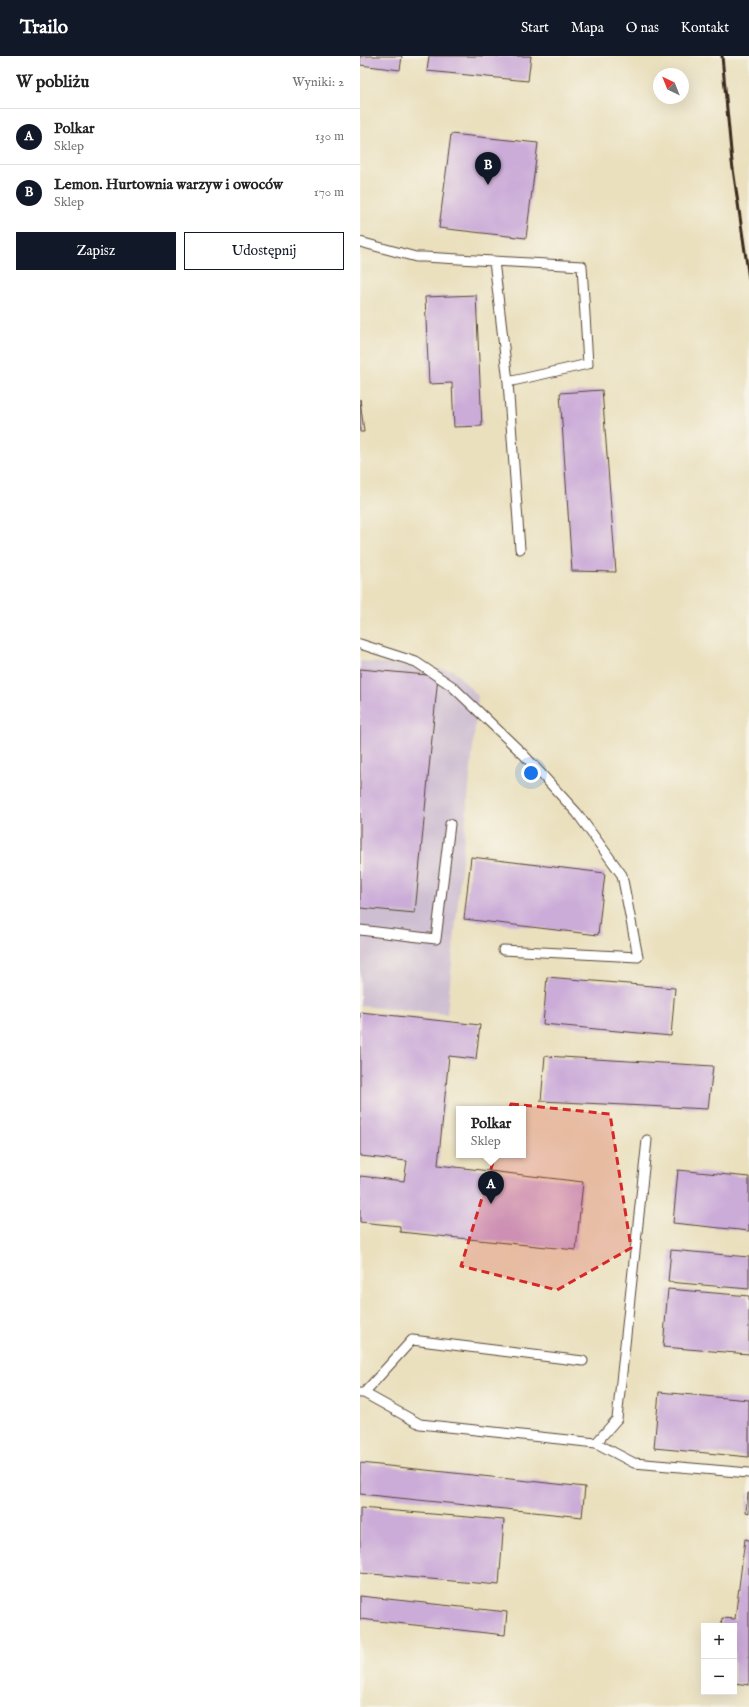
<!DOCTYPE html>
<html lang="pl">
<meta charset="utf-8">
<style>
:root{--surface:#fff;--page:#f6f6f6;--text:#222;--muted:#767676;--line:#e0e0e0;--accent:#111827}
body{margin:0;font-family:"IM FELL English",serif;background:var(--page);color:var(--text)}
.controls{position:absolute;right:12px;bottom:12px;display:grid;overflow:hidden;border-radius:0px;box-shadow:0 4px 16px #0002}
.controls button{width:36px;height:36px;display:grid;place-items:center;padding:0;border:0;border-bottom:1px solid var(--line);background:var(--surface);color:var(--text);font:20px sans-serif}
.compass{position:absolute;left:293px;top:12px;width:36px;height:36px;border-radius:50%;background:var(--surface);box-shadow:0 4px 16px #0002;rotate:317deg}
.you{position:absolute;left:171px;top:717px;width:14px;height:14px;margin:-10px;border:3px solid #fff;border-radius:50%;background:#1a73e8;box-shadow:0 0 0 6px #1a73e833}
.badge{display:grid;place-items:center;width:26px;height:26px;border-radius:50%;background:var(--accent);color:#fff;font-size:13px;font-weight:700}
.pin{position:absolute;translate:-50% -33px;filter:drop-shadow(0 1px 2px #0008)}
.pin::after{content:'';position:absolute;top:21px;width:14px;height:12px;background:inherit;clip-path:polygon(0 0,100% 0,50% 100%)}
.popup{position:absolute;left:96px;top:1050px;width:70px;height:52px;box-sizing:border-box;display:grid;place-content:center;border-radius:0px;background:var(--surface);filter:drop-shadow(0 1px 3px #0005);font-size:13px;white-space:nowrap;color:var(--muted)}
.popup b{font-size:15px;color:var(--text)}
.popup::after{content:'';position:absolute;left:50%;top:100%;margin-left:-8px;border:8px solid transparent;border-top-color:var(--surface)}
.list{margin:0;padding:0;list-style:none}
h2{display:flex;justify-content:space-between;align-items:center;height:52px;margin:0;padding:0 16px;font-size:17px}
h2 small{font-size:13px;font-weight:400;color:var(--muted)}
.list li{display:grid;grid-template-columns:26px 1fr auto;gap:12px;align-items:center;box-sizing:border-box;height:56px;padding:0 16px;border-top:1px solid var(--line)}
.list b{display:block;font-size:15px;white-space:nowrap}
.list p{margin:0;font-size:13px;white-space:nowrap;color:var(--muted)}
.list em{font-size:13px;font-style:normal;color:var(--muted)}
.actions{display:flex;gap:8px;padding:12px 16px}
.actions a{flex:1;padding:9px 0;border:1px solid var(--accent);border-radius:0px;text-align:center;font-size:14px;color:var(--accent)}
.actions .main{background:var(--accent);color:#fff}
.map{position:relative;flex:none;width:389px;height:1651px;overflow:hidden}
header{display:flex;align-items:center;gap:24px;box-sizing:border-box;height:56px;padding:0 20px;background:var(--accent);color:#fff}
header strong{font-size:19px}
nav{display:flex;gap:22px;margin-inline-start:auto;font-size:14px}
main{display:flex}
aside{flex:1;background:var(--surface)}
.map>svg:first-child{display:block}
.industrial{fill:#cebed1}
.building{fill:#cbabd8}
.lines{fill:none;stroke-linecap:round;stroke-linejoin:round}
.lane-casing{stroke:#554536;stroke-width:11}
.lane{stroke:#fff;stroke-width:9}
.rail{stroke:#3b2a1e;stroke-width:3}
.marked{fill:#d62828;fill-opacity:0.2;stroke:#d62828;stroke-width:3;stroke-dasharray:8 5;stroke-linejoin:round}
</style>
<header>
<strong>Trailo</strong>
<nav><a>Start</a><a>Mapa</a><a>O nas</a><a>Kontakt</a></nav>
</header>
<main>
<aside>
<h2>W pobliżu<small>Wyniki: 2</small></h2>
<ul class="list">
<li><span class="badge">A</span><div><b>Polkar</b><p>Sklep</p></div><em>130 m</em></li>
<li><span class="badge">B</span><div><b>Lemon. Hurtownia warzyw i owoców</b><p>Sklep</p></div><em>170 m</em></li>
</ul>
<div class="actions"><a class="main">Zapisz</a><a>Udostępnij</a></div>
</aside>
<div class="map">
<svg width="389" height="1651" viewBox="0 0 389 1651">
<rect width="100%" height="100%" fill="#f7f3e8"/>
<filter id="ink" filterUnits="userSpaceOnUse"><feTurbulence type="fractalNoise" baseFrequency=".025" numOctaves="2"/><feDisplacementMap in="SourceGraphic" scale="8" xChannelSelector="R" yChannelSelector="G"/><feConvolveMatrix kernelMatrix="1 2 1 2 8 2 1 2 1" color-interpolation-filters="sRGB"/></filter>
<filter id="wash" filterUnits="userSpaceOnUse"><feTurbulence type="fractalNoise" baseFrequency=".012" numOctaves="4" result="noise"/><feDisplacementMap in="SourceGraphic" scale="16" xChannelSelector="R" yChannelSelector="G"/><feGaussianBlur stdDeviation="0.9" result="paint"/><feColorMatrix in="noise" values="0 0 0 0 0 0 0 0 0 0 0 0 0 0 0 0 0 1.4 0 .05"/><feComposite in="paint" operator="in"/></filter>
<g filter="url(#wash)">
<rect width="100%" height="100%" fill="#eae0be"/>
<path class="industrial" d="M0 605 93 614 118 640 87 958 0 950Z"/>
<g id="blocks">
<path class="building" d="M0 0H42L40 14 0 9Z
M69 0H171L168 25 67 15Z
M91 78 178 87 166 182 79 172Z
M116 239 122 370 94 371 92 327 69 328 65 241Z
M242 334 256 516 212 515 200 337Z
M0 343 4 376H0Z
M0 613 78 620 55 857 0 852Z
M111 801 245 817 238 879 104 863Z
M187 921 315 932 311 980 183 968Z
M0 956 120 969 116 1003 89 1000 78 1109 223 1126 216 1194 40 1176V1170L0 1166V1120L44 1125 47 1105 0 1100Z
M185 1000 353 1010 348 1053 181 1045Z
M318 1114 389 1121V1175L313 1167Z
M311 1194 389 1201V1233L308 1226Z
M308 1233 389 1240V1298L303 1291Z
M299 1336 389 1344V1401L294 1392Z
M0 1407 225 1431 222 1461 0 1438Z
M388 1437H389V1457L386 1456Z
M0 1452 144 1464 139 1529 0 1517Z
M385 1483 389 1484V1629L374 1627V1570H361L362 1562 375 1563Z
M0 1540 147 1556 145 1579 0 1563Z"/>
</g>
</g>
<g filter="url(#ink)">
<use href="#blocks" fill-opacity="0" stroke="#554536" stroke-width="1"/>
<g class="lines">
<g class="lane-casing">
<path id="lane" d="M0 186 56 201H64L222 210 228 308 148 326 134 205
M148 326 160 493
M0 588 56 606 92 630 164 699 217 757 262 819 278 901 143 894
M0 874 76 883 90 768
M0 1337H4L60 1368 236 1387 274 1407 389 1417
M4 1337 52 1284 223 1305
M236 1387 257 1363 287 1084"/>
</g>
<use href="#lane" class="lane"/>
<path class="rail" d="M362 0 372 106 389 223"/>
</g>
</g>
<path class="marked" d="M151 1048 250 1058 271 1192 197 1234 101 1210Z"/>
</svg>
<div class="controls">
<button>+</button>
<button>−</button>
</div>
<svg class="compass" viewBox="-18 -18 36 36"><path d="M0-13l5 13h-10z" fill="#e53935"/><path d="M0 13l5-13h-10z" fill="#767676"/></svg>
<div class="you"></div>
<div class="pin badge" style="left:131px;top:1148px">A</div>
<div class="popup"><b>Polkar</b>Sklep</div>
<div class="pin badge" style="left:128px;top:129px">B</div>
</div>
</main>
